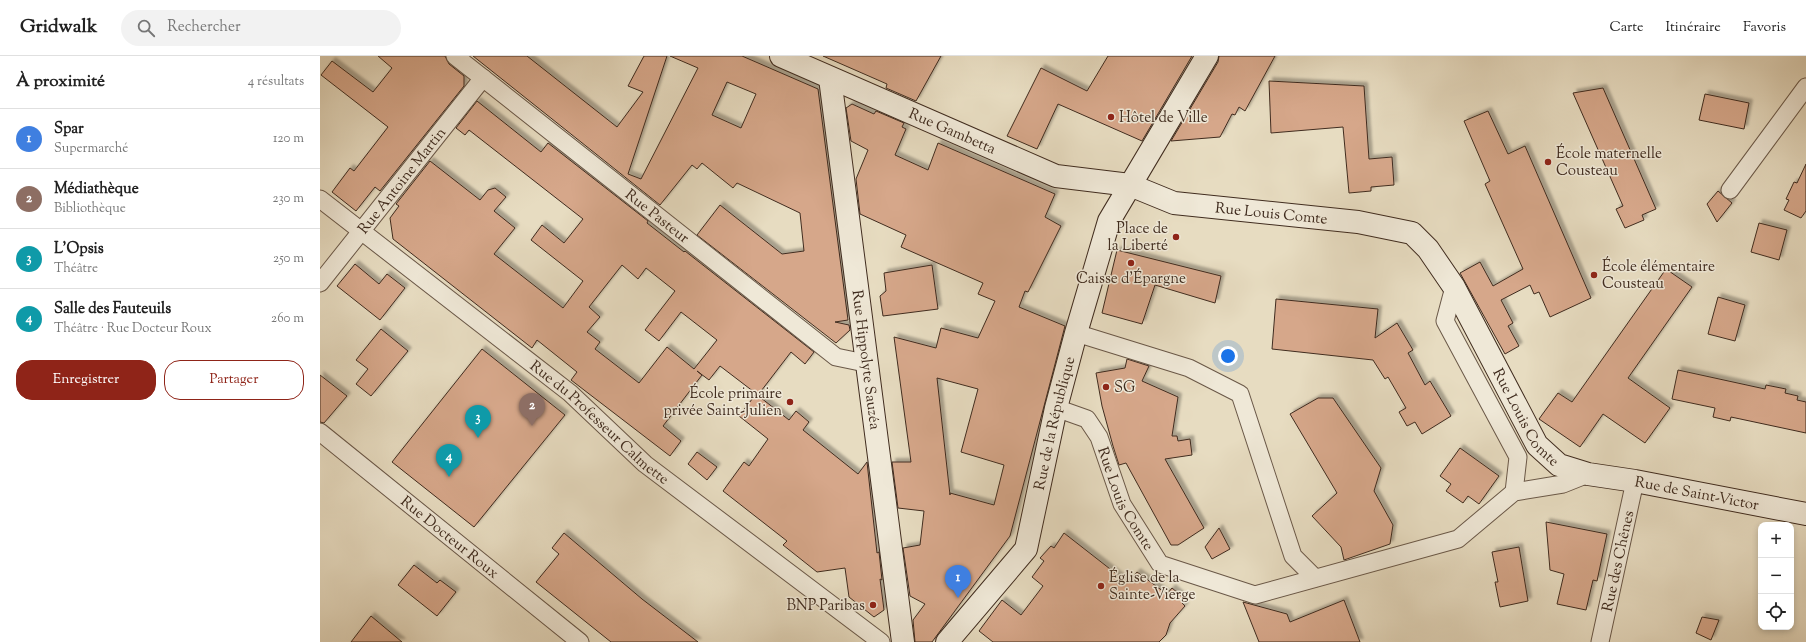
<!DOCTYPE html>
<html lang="fr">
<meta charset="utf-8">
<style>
:root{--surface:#fff;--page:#f2f2f2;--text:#222;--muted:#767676;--line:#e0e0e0;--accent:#8f2418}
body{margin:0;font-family:"Sorts Mill Goudy",serif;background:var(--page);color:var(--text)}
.controls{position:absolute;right:12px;bottom:12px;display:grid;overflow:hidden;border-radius:8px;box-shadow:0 2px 6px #0003}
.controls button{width:36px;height:36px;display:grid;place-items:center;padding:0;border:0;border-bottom:1px solid var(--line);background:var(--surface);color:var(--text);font:20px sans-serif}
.you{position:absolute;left:908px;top:300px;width:14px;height:14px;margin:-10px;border:3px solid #fff;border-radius:50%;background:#1a73e8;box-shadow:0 0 0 6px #1a73e833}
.badge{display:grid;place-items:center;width:26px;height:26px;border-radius:50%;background:var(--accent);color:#fff;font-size:13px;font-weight:700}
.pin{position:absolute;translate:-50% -33px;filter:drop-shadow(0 1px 2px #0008)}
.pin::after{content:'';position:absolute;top:21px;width:14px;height:12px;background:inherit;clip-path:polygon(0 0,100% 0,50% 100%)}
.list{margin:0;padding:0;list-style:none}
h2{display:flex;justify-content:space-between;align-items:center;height:52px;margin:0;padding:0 16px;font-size:17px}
h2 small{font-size:13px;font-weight:400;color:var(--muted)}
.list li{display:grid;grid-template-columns:26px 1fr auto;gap:12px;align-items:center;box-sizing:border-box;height:60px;padding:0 16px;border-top:1px solid var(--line)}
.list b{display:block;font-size:15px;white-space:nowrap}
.list p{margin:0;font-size:13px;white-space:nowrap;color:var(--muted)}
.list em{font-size:13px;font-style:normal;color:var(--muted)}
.actions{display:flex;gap:8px;padding:12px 16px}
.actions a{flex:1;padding:9px 0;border:1px solid var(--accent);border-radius:16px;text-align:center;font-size:14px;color:var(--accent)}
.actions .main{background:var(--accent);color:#fff}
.icon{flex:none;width:22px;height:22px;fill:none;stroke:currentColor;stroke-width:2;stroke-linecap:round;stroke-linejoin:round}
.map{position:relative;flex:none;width:1486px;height:586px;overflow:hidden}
header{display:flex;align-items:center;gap:24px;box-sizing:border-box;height:56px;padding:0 20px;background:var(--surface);border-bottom:1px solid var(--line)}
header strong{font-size:19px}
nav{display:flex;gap:22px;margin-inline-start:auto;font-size:14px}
.search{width:280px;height:36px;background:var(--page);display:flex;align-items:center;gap:10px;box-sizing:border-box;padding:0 14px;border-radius:22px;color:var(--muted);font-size:15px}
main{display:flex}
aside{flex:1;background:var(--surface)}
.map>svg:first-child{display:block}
.building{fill:#d6a78a;stroke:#402c1f;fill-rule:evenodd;filter:url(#shadow)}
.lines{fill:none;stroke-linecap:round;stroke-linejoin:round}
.street-casing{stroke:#6a5848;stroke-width:19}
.secondary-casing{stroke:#402c1f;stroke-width:24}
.street{stroke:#efe8d7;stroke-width:17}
.secondary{stroke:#efe8d7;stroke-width:22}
.poi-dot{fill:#8f2418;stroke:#efe8d7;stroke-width:1.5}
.labels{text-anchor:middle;stroke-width:3;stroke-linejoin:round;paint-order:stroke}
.poi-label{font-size:15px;fill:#402c1f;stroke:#efe8d7;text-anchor:start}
.street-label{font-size:15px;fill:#402c1f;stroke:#efe8d7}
</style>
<header>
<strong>Gridwalk</strong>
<div class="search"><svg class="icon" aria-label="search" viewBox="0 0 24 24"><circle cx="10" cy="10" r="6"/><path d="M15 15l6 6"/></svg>Rechercher</div>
<nav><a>Carte</a><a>Itinéraire</a><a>Favoris</a></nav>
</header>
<main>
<aside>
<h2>À proximité<small>4 résultats</small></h2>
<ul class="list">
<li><span class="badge" style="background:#3f7fe0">1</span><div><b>Spar</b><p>Supermarché</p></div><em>120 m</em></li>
<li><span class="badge" style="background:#8d6e63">2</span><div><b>Médiathèque</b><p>Bibliothèque</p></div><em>230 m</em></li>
<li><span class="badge" style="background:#0f9aa8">3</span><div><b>L'Opsis</b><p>Théâtre</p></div><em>250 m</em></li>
<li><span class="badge" style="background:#0f9aa8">4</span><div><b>Salle des Fauteuils</b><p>Théâtre · Rue Docteur Roux</p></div><em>260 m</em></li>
</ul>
<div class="actions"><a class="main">Enregistrer</a><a>Partager</a></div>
</aside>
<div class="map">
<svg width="1486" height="586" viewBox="0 0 1486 586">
<defs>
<filter id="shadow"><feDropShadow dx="3.5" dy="-3.5" stdDeviation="1" flood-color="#0004"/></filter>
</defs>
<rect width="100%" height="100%" fill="#e7dcc1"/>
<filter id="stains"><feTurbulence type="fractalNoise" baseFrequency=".005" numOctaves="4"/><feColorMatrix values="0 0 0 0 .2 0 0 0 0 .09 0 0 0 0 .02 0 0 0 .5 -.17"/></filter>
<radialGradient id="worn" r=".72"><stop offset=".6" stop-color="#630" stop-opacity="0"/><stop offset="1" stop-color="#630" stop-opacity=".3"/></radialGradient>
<path class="building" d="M58 0H125L129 8 144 20V30L60 135 55 131 36 155 12 136 30 112 34 115 68 71 1 19 12 5 53 36 72 12Z
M153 0H207L297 71 323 36 308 30 324 0H347L308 118 321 123 378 12 350 0H422L498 33 528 264 515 266 529 269 530 274 516 287 377 179 400 149 462 198 484 195 480 157 417 127 413 132 382 107 377 113 372 109 340 149ZM407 26 436 38 421 72 392 59Z
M503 0H621L596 45 566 32 567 28Z
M788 0H872L822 85 738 48 717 93 687 80 721 12 767 35Z
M899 0H955L925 55 919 51 915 59 912 58 900 81 851 85 898 6Z
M949 25 1044 30 1049 103 1072 101 1074 129 1051 131V135L1029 137 1023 71 951 77Z
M1283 32 1336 153 1322 159 1324 164 1305 172 1296 153 1303 150 1253 37Z
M1385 38 1429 47 1424 73 1379 64Z
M157 45 221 96 228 87 328 165 327 167 364 196 365 195 494 296 485 308 471 296 438 339 400 310 389 324 377 315 382 319 343 370 361 385 350 400 251 324 257 316 217 284 212 292 73 183 70 162 79 150 76 148 110 105 160 144 168 134 175 132 186 141 174 155 195 172 174 198 243 252 263 225 211 184 222 169 244 187 263 163 149 74 145 79 136 72ZM302 209 318 223 326 212 355 235 325 274 339 285 361 256 397 284 374 313 347 291 319 327 275 293 280 286 267 276 280 261 269 251Z
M532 48 554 58 556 55 584 67 582 71 586 73 575 99 608 114 618 87 735 138 725 161 741 170 708 236 705 235 699 251 745 270 690 480 612 586H595L593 564 605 548 590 540 583 492 600 489 604 455 578 452 572 406H591L574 281 616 292 621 272 658 282 675 245 658 238 663 227 581 191 586 179 540 158 536 123 548 94 531 85 526 52ZM617 322 658 333 641 396 684 409 674 449 630 437V439Z
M1168 55 1188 98 1205 90 1271 242 1230 261 1219 236 1214 238 1210 229 1181 244 1193 267 1188 270 1199 290 1185 298 1140 217 1160 206 1173 230 1203 213 1165 128 1170 125 1144 65Z
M1486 108V155L1481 162 1464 154 1469 144 1466 143 1474 126 1477 127Z
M1398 135 1412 147 1397 166 1387 148Z
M1439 167 1467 174 1459 204 1431 196Z
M797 194 901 220 895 247 835 229 822 268 782 257Z
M35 208 59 228 67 218 85 232 60 264 17 230Z
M612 209 618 253 563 260 560 240 566 235 564 217Z
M1346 213 1372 231 1308 322 1350 352 1325 387 1283 358 1260 391 1219 363 1238 337 1252 346Z
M1398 241 1425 249 1415 285 1388 278Z
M956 243 1058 253 1055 282 1077 267 1093 294 1088 297 1105 329 1110 325 1131 360 1102 378 1095 366 1087 370 1079 356 1086 352 1068 321 1065 323 1053 304 952 293Z
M61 273 88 295 51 340 36 328 48 313 36 304Z
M162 293 245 359 154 471 72 406Z
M807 303 829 310 822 325 858 341 852 380H857L858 385 870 383 872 399 845 403 884 472 858 489H851L806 407 799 409 793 390 782 350 776 317 805 312Z
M1358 314 1445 333 1446 329 1466 333 1465 337 1478 340 1477 344 1486 346V377L1411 361 1410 365 1393 361 1395 352 1352 343Z
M0 319 27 340 4 367 0 366Z
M436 338 469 364 476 355 489 366 483 374 538 418 547 406 557 497 559 496 562 524 560 523 564 554 554 561 529 541 525 512 497 516 463 489 467 485 403 435 424 406 429 410 448 383 419 360Z
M998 342H1013L1061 412 1054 435 1073 469 1070 488 1024 504 1021 491 992 460 1017 437 970 358Z
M1140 392 1179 420 1159 448 1148 440 1143 447 1126 435 1131 428 1120 420Z
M377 396 397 411 387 424 368 408Z
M1226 466 1287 478 1277 525 1273 524 1266 554 1237 548 1244 518 1230 514Z
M899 472 910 493 892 503 885 491Z
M244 477 322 543 378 586H291L216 526 239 498 232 492Z
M744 477 808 527 817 516 844 536 847 538 852 532 865 543 862 547 865 550 850 567 846 579 839 586H673L659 575 682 544 701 559 723 530 712 521 724 505 720 502 731 490 734 492Z
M1199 491 1208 545 1180 551 1175 526H1178L1172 496Z
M94 509 117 527 120 524 136 536 117 560 78 529Z
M1024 544 1040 586H939L923 546 967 558 970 566Z
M51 560 82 586H31Z
M1382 561 1399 564 1391 584 1376 577Z"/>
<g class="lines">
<g class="street-casing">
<g id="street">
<path id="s1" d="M135 0 516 301 545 307"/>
<path d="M1410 134 1486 31"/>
<path id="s2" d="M0 143 250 337 325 408 561 586"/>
<path id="s3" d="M0 227 163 22"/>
<path d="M1134 231 1125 265 1198 401 1194 436"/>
<path d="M756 277 869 312 920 338 973 500 995 522"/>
<path id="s4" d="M736 352 767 363 779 381 802 448 840 508 935 539 1138 483 1194 436 1243 428 1268 418"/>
<path id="s5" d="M0 376 260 586"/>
<path id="s6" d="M1280 586 1315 425"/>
</g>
</g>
<g class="secondary-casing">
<g id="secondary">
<path id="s7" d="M461 0 736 120 810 129 854 147 1038 166 1092 177 1108 193 1134 231 1217 389 1239 409 1268 418 1315 425 1486 458"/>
<path id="s8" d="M510 22 583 586"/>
<path id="s9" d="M627 586 706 493 736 352 756 277 789 165 887 0"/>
</g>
</g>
<use href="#street" class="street"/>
<use href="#secondary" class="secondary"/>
</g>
<g class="poi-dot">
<circle cx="791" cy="61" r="4"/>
<circle cx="1228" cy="106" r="4"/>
<circle cx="856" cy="181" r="4"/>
<circle cx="811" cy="207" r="4"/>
<circle cx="1274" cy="219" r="4"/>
<circle cx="786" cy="331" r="4"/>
<circle cx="470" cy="346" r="4"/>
<circle cx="781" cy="530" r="4"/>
<circle cx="553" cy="549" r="4"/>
</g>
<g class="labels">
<g class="poi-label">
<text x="799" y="66">Hôtel de Ville</text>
<text x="1236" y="102">École maternelle<tspan x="1236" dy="17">Cousteau</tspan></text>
<text x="848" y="177" text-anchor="end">Place de<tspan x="848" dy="17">la Liberté</tspan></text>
<text x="1282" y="215">École élémentaire<tspan x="1282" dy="17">Cousteau</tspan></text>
<text x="811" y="227" text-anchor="middle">Caisse d'Épargne</text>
<text x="794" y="336">SG</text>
<text x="462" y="342" text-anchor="end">École primaire<tspan x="462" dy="17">privée Saint-Julien</tspan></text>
<text x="789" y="526">Église de la<tspan x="789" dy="17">Sainte-Vierge</tspan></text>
<text x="545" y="554" text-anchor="end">BNP Paribas</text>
</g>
<g class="street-label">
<text dy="5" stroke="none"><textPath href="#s7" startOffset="187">Rue Gambetta</textPath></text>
<text dy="5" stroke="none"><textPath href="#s3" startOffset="131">Rue Antoine Martin</textPath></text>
<text dy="5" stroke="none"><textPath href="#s7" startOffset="520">Rue Louis Comte</textPath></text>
<text dy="5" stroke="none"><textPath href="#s1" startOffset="258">Rue Pasteur</textPath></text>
<text dy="5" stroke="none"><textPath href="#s8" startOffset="284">Rue Hippolyte Sauzéa</textPath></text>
<text dy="5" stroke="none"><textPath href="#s7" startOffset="880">Rue Louis Comte</textPath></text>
<text dy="5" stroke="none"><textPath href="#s2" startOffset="358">Rue du Professeur Calmette</textPath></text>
<text dy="5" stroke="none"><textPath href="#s9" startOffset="251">Rue de la République</textPath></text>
<text dy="5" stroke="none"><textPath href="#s7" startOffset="1080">Rue de Saint-Victor</textPath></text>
<text dy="5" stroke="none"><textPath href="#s4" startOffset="122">Rue Louis Comte</textPath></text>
<text dy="5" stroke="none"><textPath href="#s5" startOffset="167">Rue Docteur Roux</textPath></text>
<text dy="5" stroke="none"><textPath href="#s6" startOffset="83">Rue des Chênes</textPath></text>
</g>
</g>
<rect width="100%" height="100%" filter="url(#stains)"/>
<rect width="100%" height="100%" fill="url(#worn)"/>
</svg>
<div class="controls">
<button>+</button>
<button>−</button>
<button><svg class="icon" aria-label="locate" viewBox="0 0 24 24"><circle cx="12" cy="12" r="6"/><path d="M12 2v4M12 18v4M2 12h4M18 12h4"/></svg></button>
</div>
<div class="you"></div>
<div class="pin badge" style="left:638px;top:542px;background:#3f7fe0">1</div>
<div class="pin badge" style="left:212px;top:370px;background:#8d6e63">2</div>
<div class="pin badge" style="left:158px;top:382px;background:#0f9aa8">3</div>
<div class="pin badge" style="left:129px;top:421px;background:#0f9aa8">4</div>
</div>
</main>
